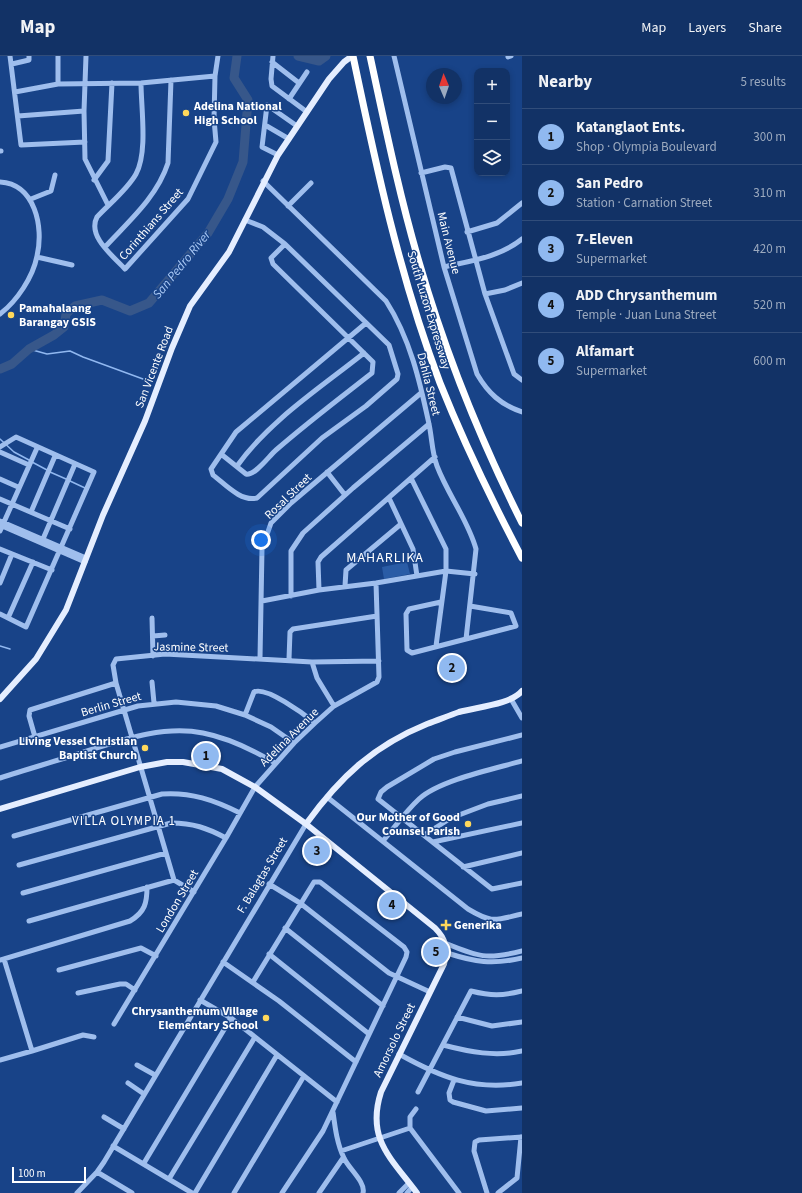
<!DOCTYPE html>
<meta charset="utf-8">
<style>
:root{--surface:#123266;--page:#1b3a6c;--text:#f1f3f6;--muted:#9caabf;--line:#314d7a;--accent:#90b9f0}
body{margin:0;font-family:"Source Sans 3",sans-serif;background:var(--page);color:var(--text)}
.controls{position:absolute;right:12px;top:12px;display:grid;overflow:hidden;border-radius:8px;box-shadow:0 2px 6px #0003}
.controls button{width:36px;height:36px;display:grid;place-items:center;padding:0;border:0;border-bottom:1px solid var(--line);background:var(--surface);color:var(--text);font:20px sans-serif}
.compass{position:absolute;left:426px;top:12px;width:36px;height:36px;border-radius:50%;background:var(--surface);box-shadow:0 2px 6px #0003;rotate:358deg}
.scale{position:absolute;left:12px;bottom:10px;width:74px;box-sizing:border-box;padding-left:4px;border:2px solid #fff;border-top:0;font-size:11px;line-height:14px;white-space:nowrap;color:#fff;-webkit-text-stroke:3px #184388;paint-order:stroke}
.you{position:absolute;left:261px;top:484px;width:14px;height:14px;margin:-10px;border:3px solid #fff;border-radius:50%;background:#1a73e8;box-shadow:0 0 0 6px #1a73e833}
.badge{display:grid;place-items:center;width:26px;height:26px;border-radius:50%;background:var(--accent);color:#111;font-size:13px;font-weight:700}
.pin{position:absolute;translate:-50% -50%;border:2px solid #fff;box-shadow:0 1px 4px #0006}
.list{margin:0;padding:0;list-style:none}
h2{display:flex;justify-content:space-between;align-items:center;height:52px;margin:0;padding:0 16px;font-size:17px}
h2 small{font-size:13px;font-weight:400;color:var(--muted)}
.list li{display:grid;grid-template-columns:26px 1fr auto;gap:12px;align-items:center;box-sizing:border-box;height:56px;padding:0 16px;border-top:1px solid var(--line)}
.list b{display:block;font-size:15px;white-space:nowrap}
.list p{margin:0;font-size:13px;white-space:nowrap;color:var(--muted)}
.list em{font-size:13px;font-style:normal;color:var(--muted)}
.icon{flex:none;width:22px;height:22px;fill:none;stroke:currentColor;stroke-width:2;stroke-linecap:round;stroke-linejoin:round}
.map{position:relative;flex:none;width:522px;height:1137px;overflow:hidden}
header{display:flex;align-items:center;gap:24px;box-sizing:border-box;height:56px;padding:0 20px;background:var(--surface);border-bottom:1px solid var(--line)}
header strong{font-size:19px}
nav{display:flex;gap:22px;margin-inline-start:auto;font-size:14px}
main{display:flex}
aside{flex:1;background:var(--surface)}
.map>svg:first-child{display:block}
.green{fill:#2a5ca6}
.lines{fill:none;stroke-linecap:round;stroke-linejoin:round}
.stream{stroke:#91b8f0;stroke-width:1.5}
.river{stroke:#37578a;stroke-width:9}
.minor{stroke:#9fbeed;stroke-width:5}
.major{stroke:#e5eeff;stroke-width:6}
.highway{stroke:#fff;stroke-width:7}
.poi-dot{fill:#ffd85b;stroke:#184388;stroke-width:1.5}
.labels{text-anchor:middle;stroke-width:3;stroke-linejoin:round;paint-order:stroke}
.poi-label{font-size:12px;font-weight:bold;fill:#fff;stroke:#184388;text-anchor:start}
.street-label{font-size:12px;fill:#fff;stroke:#184388}
.water-label{font-size:13px;font-style:italic;fill:#aac9f5;stroke:#184388}
.neighbourhood-label{font-size:13px;letter-spacing:1px;fill:#fff;stroke:#184388}
.quarter-label{font-size:14px;letter-spacing:1px;fill:#fff;stroke:#184388}
</style>
<header>
<strong>Map</strong>
<nav><a>Map</a><a>Layers</a><a>Share</a></nav>
</header>
<main>
<div class="map">
<svg width="522" height="1137" viewBox="0 0 522 1137">
<rect width="100%" height="100%" fill="#184388"/>
<path class="green" d="M407 506 410 518 384 523 382 511Z"/>
<g class="lines">
<path class="stream" d="M29 293 47 298 70 295 83 301 143 323
M0 383 14 396 29 404
M32 406 47 414
M50 416 66 423
M70 425 85 432
M0 590 10 593"/>
<path class="river" d="M298 0 319 5 326 0
M0 313 12 308 29 293 54 279 64 271 66 258 75 250 102 244 130 255 149 247 208 177 228 143 243 106 248 44 234 22 237 0"/>
<path class="minor" d="M10 0 21 89 85 86
M86 0 84 55 85 103 108 149
M273 0 271 23 272 30 307 56
M394 0 444 211 477 318C488 337 501 349 522 356
M508 1 511 0
M272 6 299 27
M12 8 29 4V0
M141 27C141 52 148 96 136 118 127 134 109 148 97 161 87 180 113 200 125 213L188 143 216 86 214 63 215 20 218 0
M58 28V0
M15 36 58 28 141 27 215 20
M289 43 307 16
M18 60 84 55
M265 69 289 83
M0 95H1
M278 99 262 91 267 49 297 70
M421 117 445 111 451 112 485 238 514 318 522 324
M94 124 108 105 112 27
M263 125 386 245C410 282 420 326 429 368 432 382 432 397 437 410 448 439 468 464 476 493L466 583
M0 126C35 128 44 171 37 200 33 221 17 245 0 258
M31 143 51 135 55 119
M288 150 311 127
M245 164 263 171 285 188 389 289 398 318 397 323 366 350 322 382 257 442C241 446 226 429 213 419L211 413 236 376 366 267
M467 176 497 167 522 147
M105 191C129 165 157 141 168 107L171 24
M37 201 72 209
M444 211C470 205 500 201 522 183
M485 238 505 234 522 227
M0 391 16 381 94 416 26 571 0 558
M0 396 29 409
M221 398 246 418C255 420 269 400 276 394 307 367 340 342 372 317L373 306 273 208 271 202 285 188
M237 410C270 364 320 332 364 297
M327 416 345 439
M411 422 446 493V515L436 590
M0 423 18 431
M389 442 413 493 417 520
M0 443 70 473
M31 456 55 400
M0 465 86 502
M0 469 85 506
M0 475 37 392
M43 483 75 408
M0 493 52 514
M0 527 12 498
M345 530 346 514 401 468
M319 534 318 506 321 501 435 401
M291 540V495L303 477 353 432 429 368
M262 545 319 534 376 527 446 515 475 518
M441 546 409 553 406 558 407 594 412 597 516 570 511 557 470 550
M8 562 33 506
M152 562 153 600
M153 580 165 579
M260 602 262 493 271 467 291 447 421 337
M289 603 290 576 293 573 377 560
M312 606 317 622 334 650
M152 626 154 647
M511 643 522 662
M245 659 254 636C266 630 304 658 315 667
M522 679 455 696 434 703 387 731 381 736 378 743 492 833 522 827
M35 681 29 660 30 654 116 627
M0 691 138 650 176 646 216 650 245 659 271 671 294 687
M0 722C28 713 56 705 84 696 122 684 163 669 203 677 229 682 253 694 275 707
M327 741 468 853C493 868 495 864 522 858
M424 779 451 762 488 748 522 740
M14 780 162 738C191 736 214 744 240 757
M383 785C395 771 405 756 419 743 440 724 494 713 522 705
M433 786 522 767
M19 809 171 767C193 767 207 772 226 782
M463 811 522 797
M174 824 116 627 113 609 116 603 165 598 312 606 379 605
M269 828 300 847 389 917 430 936
M23 837 166 797
M29 865 174 824 194 836
M285 872 383 950
M445 887C479 901 486 904 522 895
M447 897C475 906 492 909 522 902
M269 898 369 978
M4 903 32 995 83 979 94 981
M0 904 130 865C145 856 147 847 147 831
M223 906 279 945 356 1006
M59 914 141 892 156 900
M253 926 314 826H320L404 891 407 896 406 901 323 1075 282 1137
M78 937 120 928H126L135 934
M200 944 231 962 337 1046
M457 961 492 970 522 966
M114 968 226 782 255 731 294 687 315 667 334 650 377 626 379 621 376 527
M443 989C470 996 495 1001 522 995
M399 998C440 1021 474 1035 522 1027
M0 1004 32 995
M137 1009 155 1019
M454 1024 449 1037 450 1044 453 1046 486 1055 522 1052
M128 1027 144 1038
M418 1036 471 935C491 940 502 940 522 935
M333 1056C335 1071 337 1088 344 1102 348 1112 366 1126 363 1137
M104 1061 124 1073
M410 1072 459 1137
M410 1072V1061L416 1053
M113 1090 192 1137
M341 1095 410 1072
M144 1107 231 962
M97 1116 132 1137
M169 1123 255 981
M77 1137 97 1116 104 1106 306 768
M195 1137 277 999
M234 1137 304 1020
M319 1137 343 1102
M399 1137 409 1127
M407 1137 412 1131
M487 1137 474 1095 475 1086 479 1084 522 1081
M498 1137 517 1122 521 1081"/>
<path class="major" d="M0 643 36 603 66 554 103 459 145 365 172 292 190 250 229 196 278 99 329 23 344 6 352 0
M0 753 140 711 167 706H183L222 713 255 731 306 768 435 872C446 883 448 893 444 908L381 1036C366 1083 391 1102 417 1137
M306 768C340 721 373 690 427 668 438 664 448 660 459 656 476 651 510 649 522 635"/>
<path class="highway" d="M353 0C376 110 400 222 440 327 464 387 492 445 522 502
M370 0C385 69 399 138 419 206 445 296 480 383 522 467"/>
</g>
<g class="poi-dot">
<circle cx="186" cy="57" r="4"/>
<circle cx="11" cy="259" r="4"/>
<circle cx="145" cy="692" r="4"/>
<circle cx="468" cy="768" r="4"/>
<path d="M444 863h4v4h4v4h-4v4h-4v-4h-4v-4h4z"/>
<circle cx="266" cy="962" r="4"/>
</g>
<g class="labels">
<g class="poi-label">
<text x="194" y="54">Adelina National<tspan x="194" dy="14">High School</tspan></text>
<text x="19" y="256">Pamahalaang<tspan x="19" dy="14">Barangay GSIS</tspan></text>
<text x="137" y="689" text-anchor="end">Living Vessel Christian<tspan x="137" dy="14">Baptist Church</tspan></text>
<text x="460" y="765" text-anchor="end">Our Mother of Good<tspan x="460" dy="14">Counsel Parish</tspan></text>
<text x="454" y="873">Generika</text>
<text x="258" y="959" text-anchor="end">Chrysanthemum Village<tspan x="258" dy="14">Elementary School</tspan></text>
</g>
<g class="street-label">
<text transform="translate(151 168) rotate(-49)" y="4">Corinthians Street</text>
<text transform="translate(449 187) rotate(76)" y="4">Main Avenue</text>
<text transform="translate(429 254) rotate(73)" y="4">South Luzon Expressway</text>
<text transform="translate(154 311) rotate(-69)" y="4">San Vicente Road</text>
<text transform="translate(429 328) rotate(76)" y="4">Dahlia Street</text>
<text transform="translate(288 440) rotate(-44)" y="4">Rosal Street</text>
<text transform="translate(191 591) rotate(1)" y="4">Jasmine Street</text>
<text transform="translate(111 648) rotate(-16)" y="4">Berlin Street</text>
<text transform="translate(289 681) rotate(-45)" y="4">Adelina Avenue</text>
<text transform="translate(262 819) rotate(-59)" y="4">F. Balagtas Street</text>
<text transform="translate(177 845) rotate(-59)" y="4">London Street</text>
<text transform="translate(394 984) rotate(-64)" y="4">Amorsolo Street</text>
</g>
<g class="water-label">
<text transform="translate(181 208) rotate(-51)" y="5">San Pedro River</text>
</g>
<g class="neighbourhood-label">
<text x="124" y="769">VILLA OLYMPIA 1</text>
</g>
<g class="quarter-label">
<text x="385" y="506">MAHARLIKA</text>
</g>
</g>
</svg>
<div class="controls">
<button>+</button>
<button>−</button>
<button><svg class="icon" aria-label="layers" viewBox="0 0 24 24"><path d="M12 4l9 5-9 5-9-5zM3 14l9 5 9-5"/></svg></button>
</div>
<svg class="compass" viewBox="-18 -18 36 36"><path d="M0-13l5 13h-10z" fill="#e53935"/><path d="M0 13l5-13h-10z" fill="#9caabf"/></svg>
<div class="scale">100 m</div>
<div class="you"></div>
<div class="pin badge" style="left:206px;top:700px">1</div>
<div class="pin badge" style="left:452px;top:612px">2</div>
<div class="pin badge" style="left:317px;top:795px">3</div>
<div class="pin badge" style="left:392px;top:849px">4</div>
<div class="pin badge" style="left:436px;top:896px">5</div>
</div>
<aside>
<h2>Nearby<small>5 results</small></h2>
<ul class="list">
<li><span class="badge">1</span><div><b>Katanglaot Ents.</b><p>Shop · Olympia Boulevard</p></div><em>300 m</em></li>
<li><span class="badge">2</span><div><b>San Pedro</b><p>Station · Carnation Street</p></div><em>310 m</em></li>
<li><span class="badge">3</span><div><b>7-Eleven</b><p>Supermarket</p></div><em>420 m</em></li>
<li><span class="badge">4</span><div><b>ADD Chrysanthemum</b><p>Temple · Juan Luna Street</p></div><em>520 m</em></li>
<li><span class="badge">5</span><div><b>Alfamart</b><p>Supermarket</p></div><em>600 m</em></li>
</ul>
</aside>
</main>
